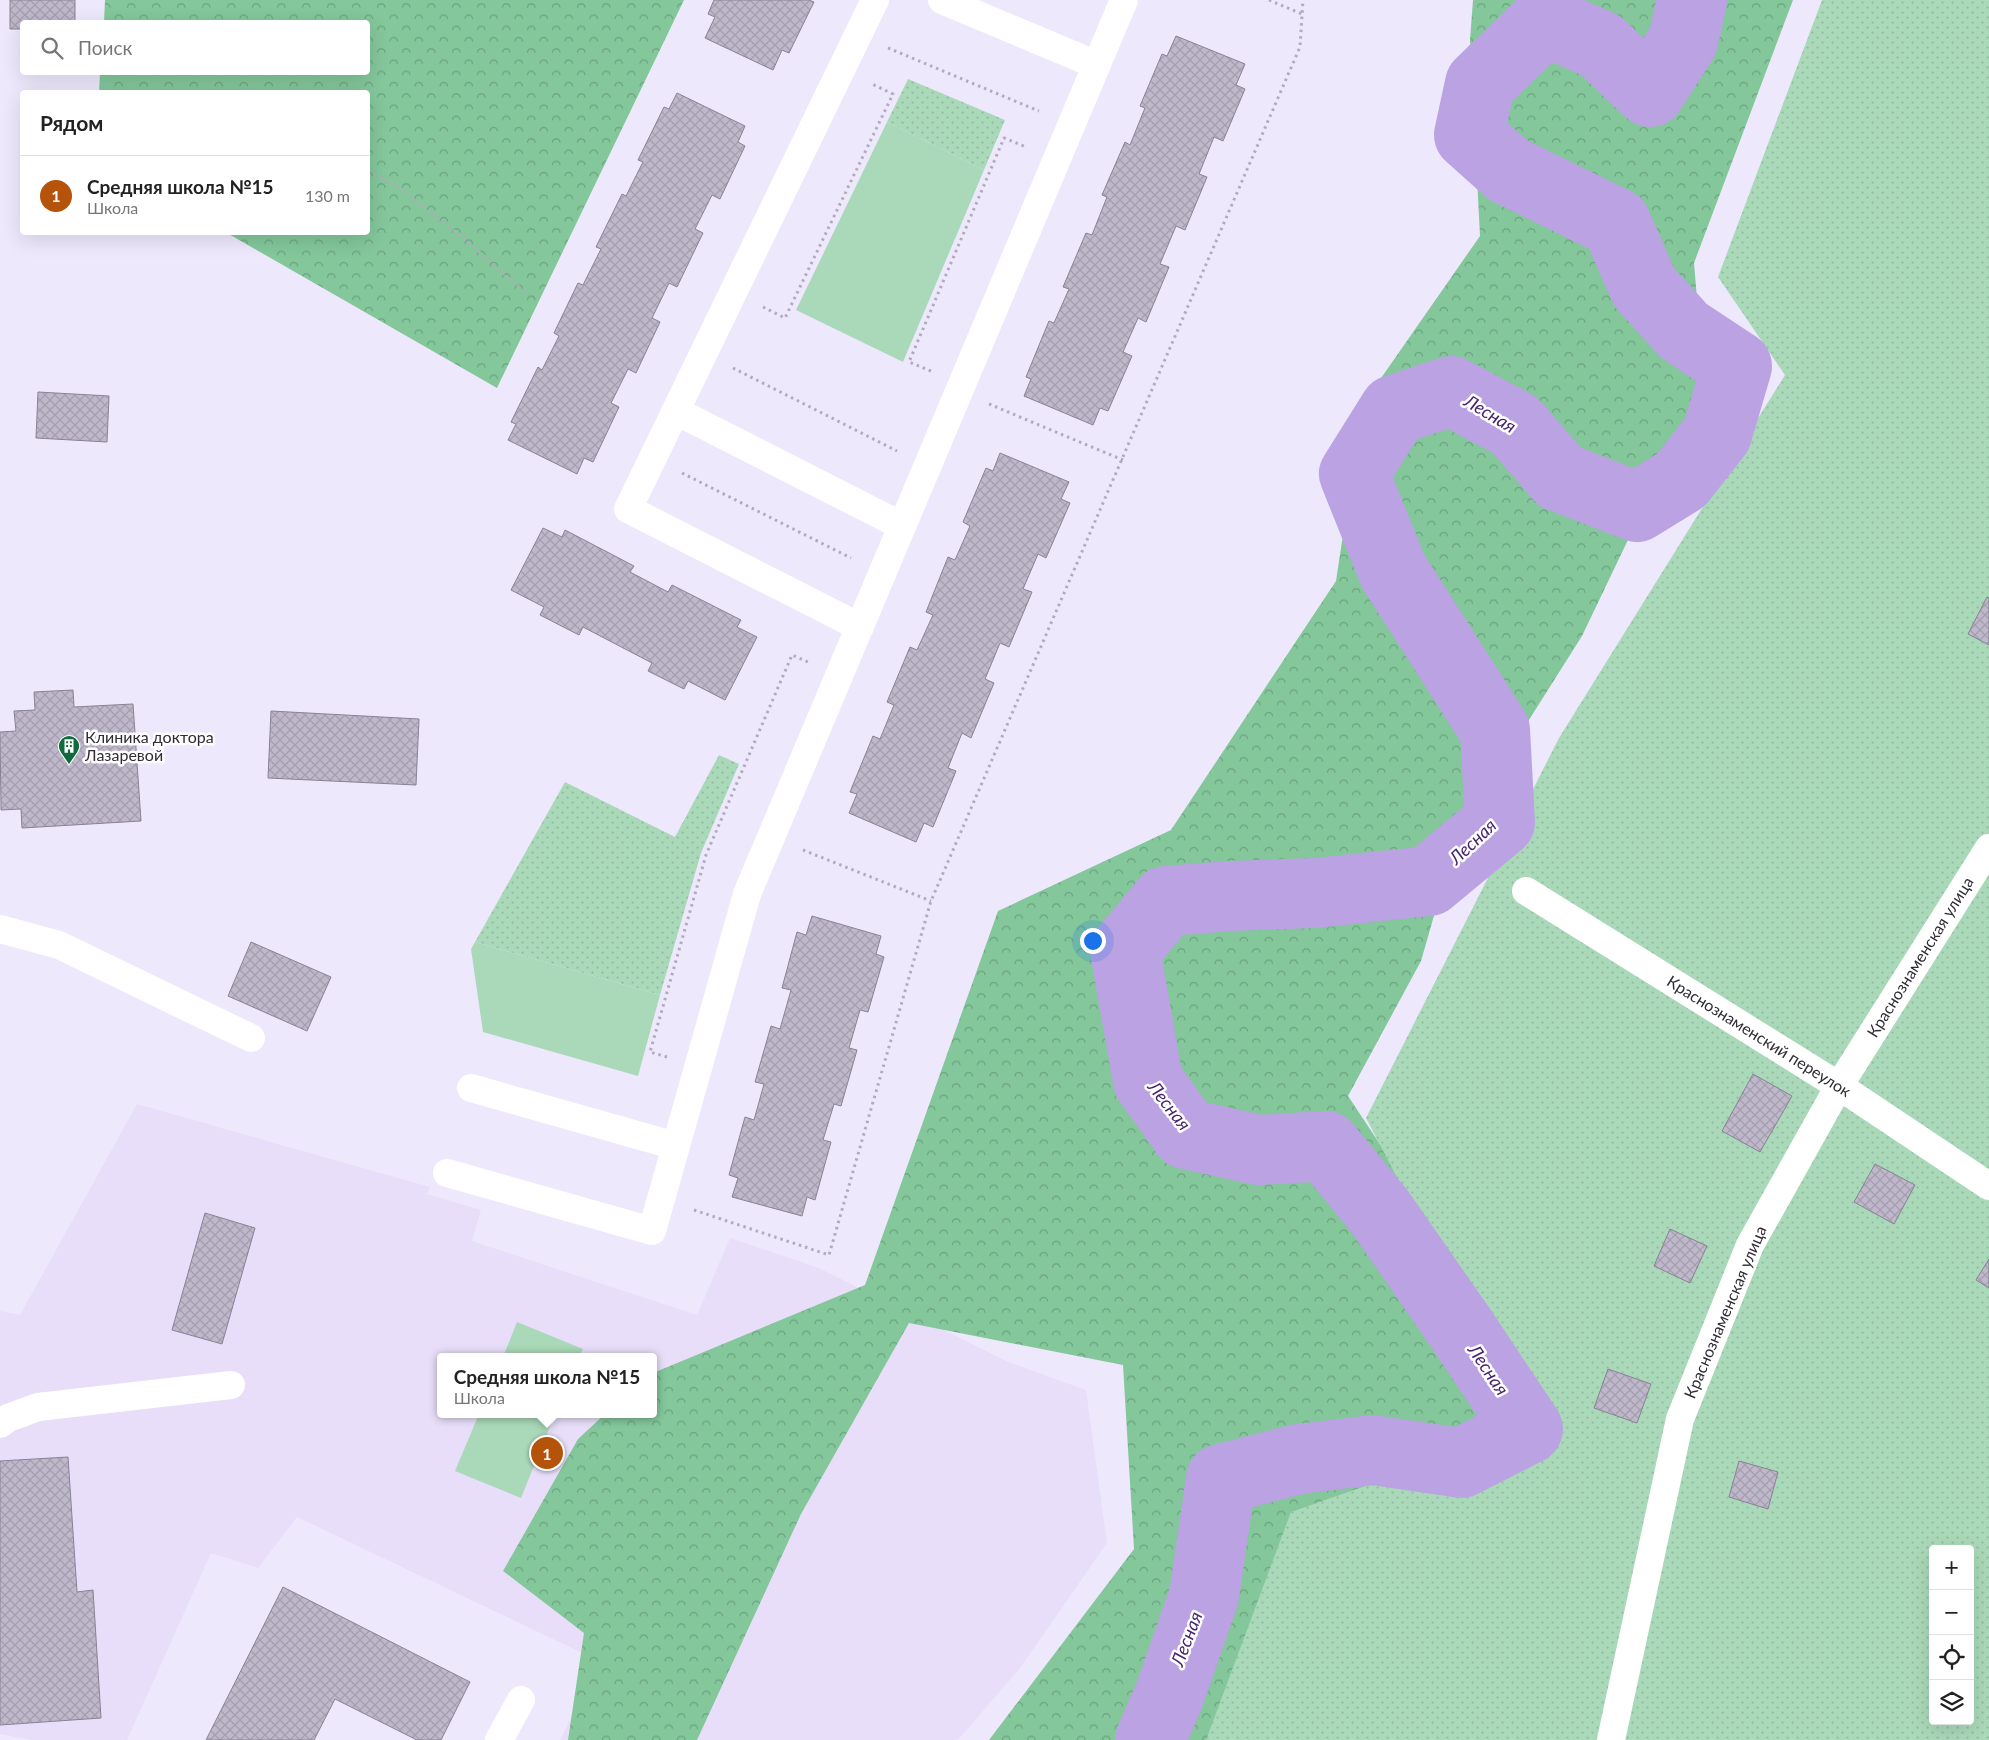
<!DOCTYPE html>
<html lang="ru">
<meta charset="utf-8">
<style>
:root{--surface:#fff;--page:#f2f2f2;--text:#222;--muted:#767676;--line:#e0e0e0;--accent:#b45309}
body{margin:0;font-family:Lato,sans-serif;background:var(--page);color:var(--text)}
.controls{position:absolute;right:15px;bottom:15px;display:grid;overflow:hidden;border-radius:5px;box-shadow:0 5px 20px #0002}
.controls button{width:45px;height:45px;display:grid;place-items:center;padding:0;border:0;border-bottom:1px solid var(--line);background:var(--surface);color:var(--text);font:25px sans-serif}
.you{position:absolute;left:1092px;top:940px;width:18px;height:18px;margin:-12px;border:4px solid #fff;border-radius:50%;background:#1a73e8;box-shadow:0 0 0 8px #1a73e833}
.badge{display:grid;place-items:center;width:32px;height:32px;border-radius:50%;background:var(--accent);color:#fff;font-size:16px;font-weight:700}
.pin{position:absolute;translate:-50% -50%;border:2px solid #fff;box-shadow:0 1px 5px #0006}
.popup{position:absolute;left:437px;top:1353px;width:220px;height:65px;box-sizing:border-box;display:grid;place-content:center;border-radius:5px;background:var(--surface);filter:drop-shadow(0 1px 4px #0005);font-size:16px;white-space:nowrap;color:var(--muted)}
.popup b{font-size:19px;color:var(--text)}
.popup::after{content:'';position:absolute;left:50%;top:100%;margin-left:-10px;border:10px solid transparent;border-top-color:var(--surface)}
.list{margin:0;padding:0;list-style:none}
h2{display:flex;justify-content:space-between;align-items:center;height:65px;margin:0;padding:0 20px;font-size:21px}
h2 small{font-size:16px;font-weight:400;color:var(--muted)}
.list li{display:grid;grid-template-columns:32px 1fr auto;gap:15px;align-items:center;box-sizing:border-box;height:80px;padding:0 20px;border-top:1px solid var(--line)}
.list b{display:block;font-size:19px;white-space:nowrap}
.list p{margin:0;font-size:16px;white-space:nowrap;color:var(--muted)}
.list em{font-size:16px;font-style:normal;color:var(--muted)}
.icon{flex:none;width:28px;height:28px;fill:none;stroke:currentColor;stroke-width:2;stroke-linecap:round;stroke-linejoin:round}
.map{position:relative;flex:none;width:1989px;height:1740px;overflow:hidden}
.search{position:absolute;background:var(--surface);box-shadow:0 5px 20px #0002;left:20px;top:20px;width:350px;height:55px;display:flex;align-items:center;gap:12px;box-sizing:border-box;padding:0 18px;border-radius:5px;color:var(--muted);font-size:19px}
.panel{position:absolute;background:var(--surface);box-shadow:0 5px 20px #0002;left:20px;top:90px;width:350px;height:145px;border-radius:5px}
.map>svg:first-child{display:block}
.built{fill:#e8def9;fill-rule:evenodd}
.forest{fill:url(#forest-crowns)}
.park{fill:url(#park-dots);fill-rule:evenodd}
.pitch{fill:#aad9b9}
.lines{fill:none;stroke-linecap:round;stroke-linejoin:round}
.river{stroke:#bba2e3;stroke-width:70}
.building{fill:url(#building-cross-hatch);stroke:#888294}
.path{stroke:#b1acbc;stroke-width:3;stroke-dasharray:2.5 4;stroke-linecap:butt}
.minor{stroke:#fff;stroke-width:28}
.labels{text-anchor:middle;stroke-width:5;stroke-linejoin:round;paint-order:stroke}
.poi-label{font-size:16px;fill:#2f2c34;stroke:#fff;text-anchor:start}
.street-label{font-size:16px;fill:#2f2c34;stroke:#fff}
.water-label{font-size:18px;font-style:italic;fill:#46236e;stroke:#fff}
</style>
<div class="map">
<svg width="1989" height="1740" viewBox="0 0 1989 1740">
<defs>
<pattern id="forest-crowns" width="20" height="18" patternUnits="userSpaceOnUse" patternTransform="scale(1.25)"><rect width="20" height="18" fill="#83c79b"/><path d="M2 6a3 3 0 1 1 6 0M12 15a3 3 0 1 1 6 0" fill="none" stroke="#6ca27f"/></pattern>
<pattern id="park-dots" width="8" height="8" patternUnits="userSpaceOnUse" patternTransform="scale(1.25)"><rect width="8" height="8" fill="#aad9b9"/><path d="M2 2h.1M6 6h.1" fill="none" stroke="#93baa0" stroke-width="1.8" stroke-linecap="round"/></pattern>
<pattern id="building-cross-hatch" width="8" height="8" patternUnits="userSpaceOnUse" patternTransform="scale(1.25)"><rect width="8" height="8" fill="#bfb8cb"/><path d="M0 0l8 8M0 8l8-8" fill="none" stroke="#a49eaf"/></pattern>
</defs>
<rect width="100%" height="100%" fill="#eee8fc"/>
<path class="built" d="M137 1104 430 1187 427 1194 481 1210 472 1241 697 1315 730 1238 819 1268 1008 1362 1086 1390 1107 1543 1020 1668 958 1740H560L599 1661 297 1517 258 1568 211 1553 127 1740H31L0 1734V1311L20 1315ZM441 1357H653V1414H441Z"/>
<path class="forest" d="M105 0H684L497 388 227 233 368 232V92H99L100 73 368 72V22H104Z
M1473 0H1793L1694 263 1704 381 1582 636 1458 832 1421 961 1348 1096 1535 1378 1303 1560 1262 1740H989L1134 1549 1123 1365 909 1323 801 1514 697 1740H568L584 1633 503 1571 578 1439 605 1414H653V1373L865 1285 998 911 1171 830 1336 581 1363 404 1480 236 1470 40Z"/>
<path class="park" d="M1822 0H1989V1740H1206L1291 1512 1528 1429 1366 1118 1559 738 1785 375 1718 277ZM1933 1549H1970V1721H1933Z
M908 79 1005 120 984 170 887 122Z
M719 755 739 764 701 853 660 995 475 942 565 782 675 837Z"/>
<path class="pitch" d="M887 122 984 170 903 362 796 310Z
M475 942 660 995 638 1076 483 1032 471 949Z
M517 1322 583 1349 579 1357H503Z
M479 1414H555L521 1498 455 1471Z"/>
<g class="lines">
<path class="river" d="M1150 1740 1169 1696 1204 1596 1221 1479 1299 1459 1373 1450 1461 1463 1528 1429 1462 1330 1380 1212 1326 1146 1259 1150 1186 1134 1148 1081 1125 950 1166 901 1230 896 1315 893 1429 881 1500 822 1495 730 1393 571 1354 474 1394 410 1451 391 1515 425 1560 477 1637 507 1681 480 1717 434 1737 366 1684 331 1644 287 1616 223 1508 170 1469 135 1480 84 1545 21 1600 45 1650 92 1683 41 1692 0"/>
</g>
<path class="building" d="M10 0H75V22H22V29H10Z
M714 0H809L814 2 789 53 782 50 773 70 705 38 715 17 708 14Z
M1176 36 1245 64 1236 85 1245 89 1223 141 1214 137 1199 174 1207 177 1185 230 1176 226 1160 264 1169 267 1146 322 1138 318 1123 352 1132 356 1108 411 1100 408 1093 425 1024 396 1031 379 1026 377 1049 321 1054 323 1069 289 1063 287 1086 233 1092 235 1107 197 1102 195 1125 142 1130 145 1145 108 1140 106 1162 54 1167 56Z
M677 93 745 126 738 142 745 146 720 199 712 195 695 229 703 233 677 287 669 283 652 318 660 322 636 373 628 369 611 403 619 407 593 462 584 458 577 474 508 440 516 424 511 422 538 367 542 370 559 336 554 333 578 283 583 285 601 249 596 247 622 194 626 196 643 162 638 160 664 107 669 109Z
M38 392 109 396 107 442 36 438Z
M1000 453 1069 482 1061 499 1070 503 1046 558 1038 554 1023 589 1032 592 1009 647 1000 643 985 679 994 683 971 738 962 733 948 768 956 771 933 827 924 823 916 842 849 813 857 794 850 792 873 736 880 739 894 705 887 702 910 647 917 650 933 615 926 612 948 557 955 560 970 526 963 522 986 468 993 471Z
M543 528 562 537 565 530 634 566 630 572 668 592 672 585 741 620 737 627 757 637 725 700 688 681 684 689 648 671 652 663 583 627 579 635 540 615 544 607 511 590Z
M1987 597 1989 598V645L1968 634Z
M73 690 74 707 133 704 141 821 22 828 21 809 1 810 0 732 16 731 14 711 35 710 34 692Z
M271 711 419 719 416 785 268 778Z
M812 916 881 936 876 954 884 957 868 1012 860 1010 849 1048 857 1050 841 1106 834 1104 823 1140 831 1142 815 1200 807 1197 802 1216 732 1197 738 1178 729 1175 745 1117 754 1120 764 1084 755 1082 771 1026 780 1029 791 990 782 988 797 932 806 935Z
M251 942 331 977 307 1031 228 996Z
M1753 1074 1792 1096 1760 1152 1722 1131Z
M1875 1164 1915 1185 1894 1224 1854 1202Z
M205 1213 255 1228 222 1344 172 1330Z
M1670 1229 1707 1246 1690 1283 1654 1266Z
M1989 1259V1288L1976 1280Z
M1608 1369 1651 1384 1637 1423 1594 1408Z
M68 1457 77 1592 93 1590 101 1718 0 1725V1461Z
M1739 1461 1778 1472 1768 1509 1729 1497Z
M283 1587 470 1682 441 1740H417L335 1699 314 1740H206Z"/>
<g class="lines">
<path class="path" d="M1269 0 1302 14
M888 48 1039 111
M368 171 395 185 462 237 527 294
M763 307 785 318 893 94 872 84
M733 368 897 451
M931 371 909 362 1004 138 1026 147
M989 404 1123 460
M682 473 851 558
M803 850 931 901
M667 1057 650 1052 706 855 792 655 808 662
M694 1210 829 1255 931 901 1300 47 1303 0"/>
<path class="minor" d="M942 0 1097 65
M676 411 902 526
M860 627 628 509 875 0
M1526 891 1839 1086 1989 1186
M0 929 59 945 251 1038
M471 1088 676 1146
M447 1173 652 1231 747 894 1124 0
M0 1424 8 1418 38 1407 231 1385
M499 1740 521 1700
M1611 1740 1680 1419 1750 1245 1839 1086 1989 848"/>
</g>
<defs>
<g id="building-pin" transform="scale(1.125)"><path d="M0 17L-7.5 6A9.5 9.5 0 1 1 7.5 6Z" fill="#116a3d" stroke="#fff"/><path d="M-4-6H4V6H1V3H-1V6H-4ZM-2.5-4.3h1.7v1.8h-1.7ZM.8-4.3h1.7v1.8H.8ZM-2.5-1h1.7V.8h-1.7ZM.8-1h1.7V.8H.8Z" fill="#fff"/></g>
</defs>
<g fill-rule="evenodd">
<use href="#building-pin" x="69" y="746"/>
</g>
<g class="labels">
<g class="poi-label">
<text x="85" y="743">Клиника доктора<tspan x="85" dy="18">Лазаревой</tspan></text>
</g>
<g class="street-label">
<text transform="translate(1920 957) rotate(-58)" y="6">Краснознаменская улица</text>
<text transform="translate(1759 1036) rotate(32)" y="6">Краснознаменский переулок</text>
<text transform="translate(1725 1312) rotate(-67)" y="6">Краснознаменская улица</text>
</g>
<g class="water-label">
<text transform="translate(1490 414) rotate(31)" y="6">Лесная</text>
<text transform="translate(1473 842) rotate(-43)" y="6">Лесная</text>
<text transform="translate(1169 1106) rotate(52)" y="6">Лесная</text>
<text transform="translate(1488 1370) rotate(56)" y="6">Лесная</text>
<text transform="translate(1187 1639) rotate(-69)" y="6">Лесная</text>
</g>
</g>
</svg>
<div class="controls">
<button>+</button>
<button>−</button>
<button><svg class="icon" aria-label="locate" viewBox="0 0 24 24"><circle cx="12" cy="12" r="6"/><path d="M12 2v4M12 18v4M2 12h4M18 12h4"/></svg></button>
<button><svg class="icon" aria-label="layers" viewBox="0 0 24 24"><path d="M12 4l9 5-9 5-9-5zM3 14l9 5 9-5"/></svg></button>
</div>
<div class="you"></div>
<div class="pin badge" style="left:547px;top:1453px">1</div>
<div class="popup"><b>Средняя школа №15</b>Школа</div>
<div class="search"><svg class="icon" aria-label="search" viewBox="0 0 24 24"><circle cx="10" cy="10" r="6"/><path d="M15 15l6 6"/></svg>Поиск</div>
<section class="panel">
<h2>Рядом<small></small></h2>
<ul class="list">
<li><span class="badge">1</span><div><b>Средняя школа №15</b><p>Школа</p></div><em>130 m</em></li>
</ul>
</section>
</div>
